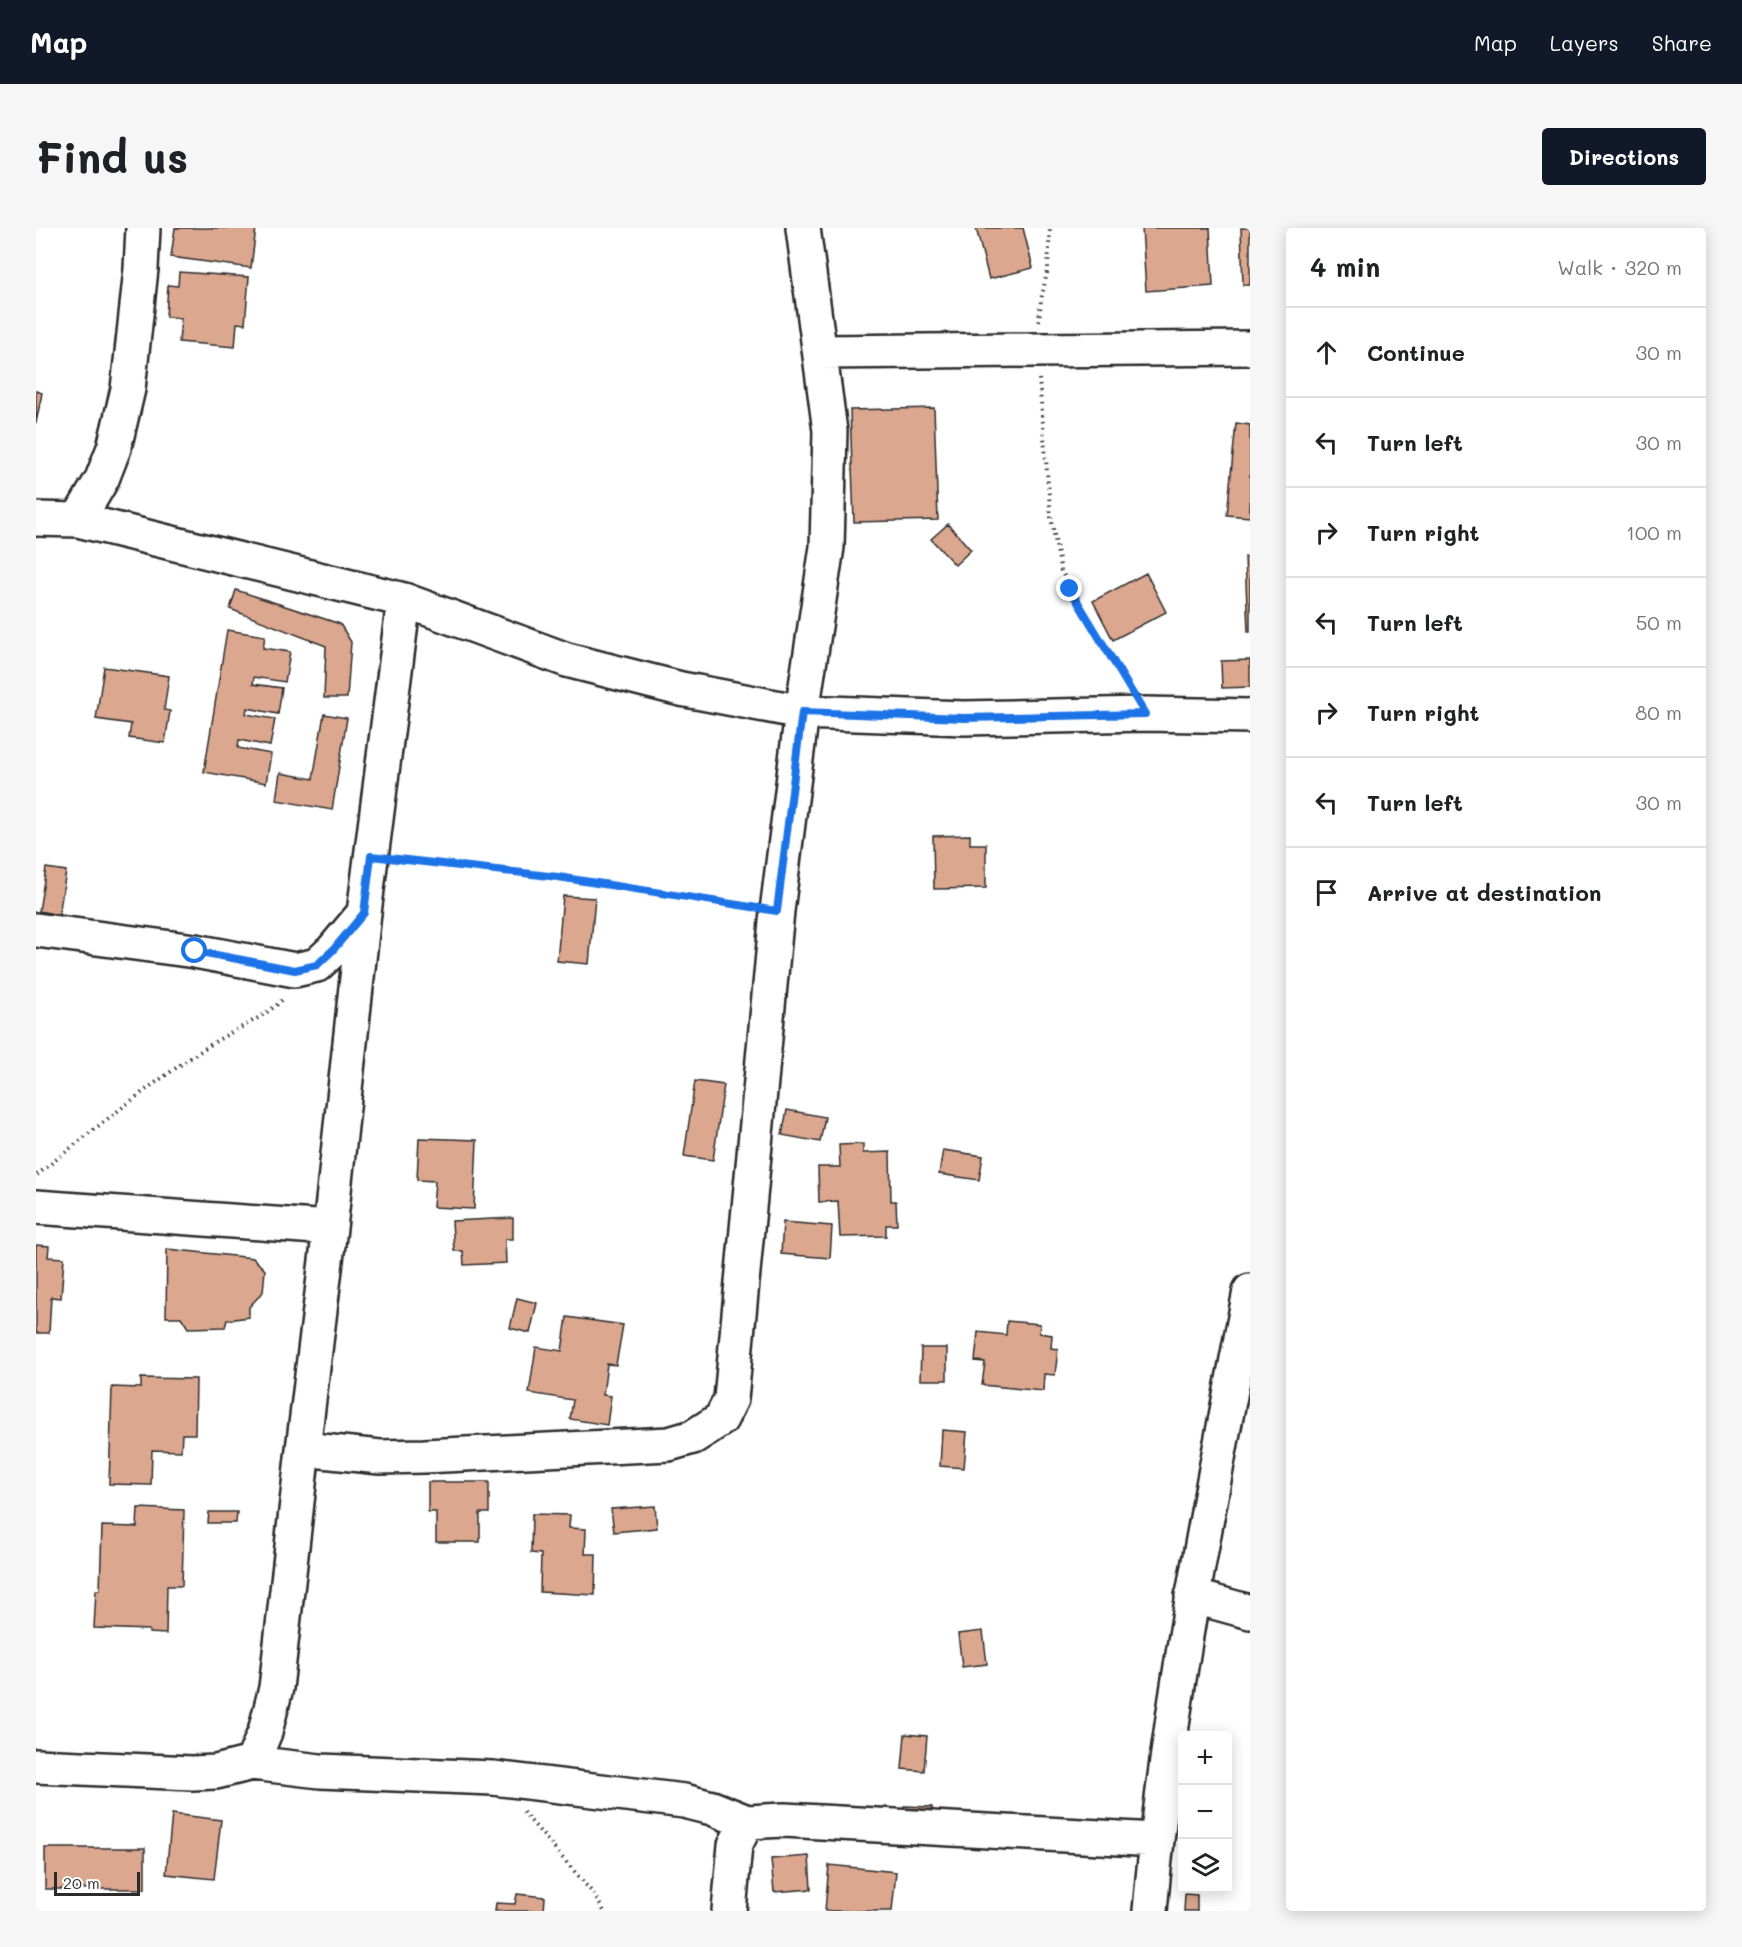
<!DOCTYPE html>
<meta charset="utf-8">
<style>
:root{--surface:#fff;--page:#f6f6f6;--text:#202124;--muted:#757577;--line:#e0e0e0;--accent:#111827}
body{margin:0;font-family:Mali,sans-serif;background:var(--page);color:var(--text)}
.controls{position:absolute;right:18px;bottom:18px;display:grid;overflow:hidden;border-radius:6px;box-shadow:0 3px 15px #0003}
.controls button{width:54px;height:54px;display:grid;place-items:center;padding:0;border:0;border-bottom:2px solid var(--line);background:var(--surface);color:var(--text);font:30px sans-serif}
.scale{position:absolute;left:18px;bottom:15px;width:86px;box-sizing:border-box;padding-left:6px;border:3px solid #2b2b2b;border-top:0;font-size:16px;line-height:21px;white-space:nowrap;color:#2b2b2b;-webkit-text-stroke:4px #fff;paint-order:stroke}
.stop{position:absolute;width:18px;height:18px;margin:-14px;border:4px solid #1a73e8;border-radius:50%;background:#fff}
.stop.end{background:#1a73e8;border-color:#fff;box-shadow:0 2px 6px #0008}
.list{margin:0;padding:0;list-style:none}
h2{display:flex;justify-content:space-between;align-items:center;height:78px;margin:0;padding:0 24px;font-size:26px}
h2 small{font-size:20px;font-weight:400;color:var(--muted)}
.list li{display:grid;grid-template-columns:39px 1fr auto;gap:18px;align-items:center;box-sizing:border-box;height:90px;padding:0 24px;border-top:2px solid var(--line)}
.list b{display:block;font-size:22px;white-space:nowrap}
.list em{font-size:20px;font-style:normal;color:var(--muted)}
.icon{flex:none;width:33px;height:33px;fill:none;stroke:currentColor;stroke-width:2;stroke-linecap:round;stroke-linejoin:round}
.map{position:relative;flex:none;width:1214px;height:1683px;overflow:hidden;border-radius:6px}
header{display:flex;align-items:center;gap:36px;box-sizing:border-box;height:84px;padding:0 30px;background:var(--accent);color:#fff}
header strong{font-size:28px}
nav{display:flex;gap:33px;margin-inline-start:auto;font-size:21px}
.intro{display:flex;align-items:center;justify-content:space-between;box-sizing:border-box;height:144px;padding:0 36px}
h1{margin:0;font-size:42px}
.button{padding:15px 27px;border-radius:6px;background:var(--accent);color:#fff;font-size:21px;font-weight:700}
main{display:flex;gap:36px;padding:0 36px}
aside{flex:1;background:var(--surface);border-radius:6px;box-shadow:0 3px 15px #0003}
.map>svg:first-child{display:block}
.building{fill:#dba78f;stroke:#2b2b2b;stroke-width:1.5}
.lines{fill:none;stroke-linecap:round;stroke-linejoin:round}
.minor-casing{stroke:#2b2b2b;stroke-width:38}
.path{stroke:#2b2b2b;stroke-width:4;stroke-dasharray:1.5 4.5;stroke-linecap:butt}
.minor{stroke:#fff;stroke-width:33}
.route{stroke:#1a73e8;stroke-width:8}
</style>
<header>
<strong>Map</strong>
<nav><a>Map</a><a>Layers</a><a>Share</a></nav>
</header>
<div class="intro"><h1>Find us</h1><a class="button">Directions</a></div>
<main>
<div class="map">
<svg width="1214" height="1683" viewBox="0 0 1214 1683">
<rect width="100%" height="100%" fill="#fff"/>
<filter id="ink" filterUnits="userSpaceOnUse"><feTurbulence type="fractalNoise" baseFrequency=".0167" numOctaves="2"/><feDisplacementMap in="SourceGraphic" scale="12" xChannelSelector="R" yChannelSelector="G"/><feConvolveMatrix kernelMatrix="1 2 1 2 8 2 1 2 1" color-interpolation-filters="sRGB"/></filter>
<g filter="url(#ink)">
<path class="building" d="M139 0H220L215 40 135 29Z
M940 0H987L997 40 953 51Z
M1106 0H1174L1177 58 1110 63Z
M1205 0H1214V57H1207Z
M143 44 213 49 209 96 201 95 199 119 143 114 145 90 130 89 132 57 142 58Z
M0 163 6 165 0 195Z
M898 180 902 292 818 294 814 182Z
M1200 195 1214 197V289L1191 287Z
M912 296 935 322 919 337 895 311Z
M1209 329H1214V404H1212Z
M1110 345 1130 384 1077 412 1057 373Z
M200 362 304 396 315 414 311 470H288L290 418 194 381Z
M191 402 229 408 227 420 254 424 249 454 218 449 217 456 246 460 242 486 211 480 210 486 239 491 234 518 203 512 202 520 235 526 230 555 168 544Z
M1214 432V459L1186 460 1185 433Z
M68 439 133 448 128 482 134 483 129 515 93 510 95 496 60 491Z
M288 486 311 490 296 582 240 572 244 545 277 551Z
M934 607V616H950V660L898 661 897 608Z
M10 640 30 643 23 687 3 683Z
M527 668 559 670 553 736 521 733Z
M659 853 688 857 677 932 648 928Z
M751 882 789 889 784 914 746 907Z
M383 910 441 912 438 981 397 979 399 953 381 952Z
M827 916V925L854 924 855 973H860L861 997H850V1008L804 1009 802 973 783 974 782 939H804L803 917Z
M907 922 947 928 943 952 903 946Z
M477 990V1011H469L470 1035 428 1037 427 1023H418L416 993Z
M747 994 796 998 794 1030 745 1026Z
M0 1017 13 1018 12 1029 28 1030 25 1070 15 1069 13 1105H0Z
M131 1021 217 1030 229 1042 227 1064 213 1079V1089L191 1092 189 1099 152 1100 145 1089H130Z
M481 1070 501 1075 494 1105 474 1100Z
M531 1089 587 1097 580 1137 571 1136 567 1167 575 1168 571 1197 534 1191 537 1172 493 1165 500 1119 526 1123Z
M971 1093 1004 1096 1003 1105 1016 1107 1015 1120 1022 1121 1019 1147 1008 1146 1007 1163 946 1157 949 1134 939 1133 942 1104 970 1107Z
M885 1120H911V1152H884Z
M105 1150 160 1151 159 1206H146L145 1223 116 1222 115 1257 73 1256 76 1159 105 1160Z
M906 1202 931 1204 928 1240 904 1238Z
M392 1254H453V1285H444V1314H400V1284H392Z
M619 1278 621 1300 578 1304 575 1281Z
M102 1280 148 1282 146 1358H131L130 1406 113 1405V1402L58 1400 60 1362H64L66 1298 101 1299Z
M173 1284H201L200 1295H172Z
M496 1286 534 1287 533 1300 550 1301 549 1326H560L559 1367 504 1364 505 1326 495 1325Z
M947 1403 951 1436 926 1439 922 1406Z
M869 1506 891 1508 888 1543 866 1541Z
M868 1578 896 1579V1594L868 1593Z
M136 1586 185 1592 178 1651 130 1646Z
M9 1620H109V1661H9Z
M773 1628 775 1661 738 1664 735 1631Z
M793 1637 860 1644 856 1683H789Z
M481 1666 509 1669 508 1683H459L460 1675 479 1676Z
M1149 1666 1161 1667V1683H1148Z"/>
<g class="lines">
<g class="minor-casing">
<path id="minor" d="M784 124 1214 120
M0 291 42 292 368 372 531 432 645 461 766 484 928 490 1109 486 1214 488
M42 292 66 251 78 220 92 161 105 41 107 0
M0 702 159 723 259 742 281 737 297 722 328 685
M0 979 294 1000
M267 1221 294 1000 328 685 368 372
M1156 1368 1214 1384
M216 1535 284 1543 457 1550 648 1573 676 1580 711 1594
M0 1538 156 1545 180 1544 216 1535 229 1504 240 1460 267 1221 344 1229 388 1228 633 1216 657 1209 685 1191 695 1171 741 683 766 484 791 319 794 203 767 0
M693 1683 699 1617 711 1594 748 1592 1120 1612
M1114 1683C1132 1474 1175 1269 1214 1063"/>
</g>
<path class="path" d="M1003 93 1005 72 1012 40 1014 0
M1003 151 1015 290 1025 343 1091 457
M365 631 522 649 711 678
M1 947C57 902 114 856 174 817 198 801 228 791 248 770
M487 1584 556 1664 568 1683"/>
<use href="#minor" class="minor"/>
</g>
</g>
<g class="lines" filter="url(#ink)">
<path class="route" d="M159 723 259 742 281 737 297 722 328 685 335 628 522 649 741 683 766 484 928 490 1109 486 1034 361"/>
</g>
</svg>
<div class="controls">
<button>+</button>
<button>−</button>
<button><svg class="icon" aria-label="layers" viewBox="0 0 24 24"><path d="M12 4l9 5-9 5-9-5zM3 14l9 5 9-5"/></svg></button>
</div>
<div class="scale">20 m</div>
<div class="stop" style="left:159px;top:723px"></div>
<div class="stop end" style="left:1034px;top:361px"></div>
</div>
<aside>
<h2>4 min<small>Walk · 320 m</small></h2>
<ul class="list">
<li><svg class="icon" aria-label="ahead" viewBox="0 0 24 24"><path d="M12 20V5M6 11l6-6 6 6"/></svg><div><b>Continue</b></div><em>30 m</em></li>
<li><svg class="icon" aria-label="left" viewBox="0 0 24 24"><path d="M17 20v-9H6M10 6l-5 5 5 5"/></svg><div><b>Turn left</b></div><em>30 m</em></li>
<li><svg class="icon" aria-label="right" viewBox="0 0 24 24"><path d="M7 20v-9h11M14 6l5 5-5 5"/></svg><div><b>Turn right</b></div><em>100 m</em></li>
<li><svg class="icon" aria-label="left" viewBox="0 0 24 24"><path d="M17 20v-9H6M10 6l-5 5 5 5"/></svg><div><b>Turn left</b></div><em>50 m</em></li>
<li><svg class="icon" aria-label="right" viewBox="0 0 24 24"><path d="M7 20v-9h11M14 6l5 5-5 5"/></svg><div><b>Turn right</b></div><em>80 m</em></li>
<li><svg class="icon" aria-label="left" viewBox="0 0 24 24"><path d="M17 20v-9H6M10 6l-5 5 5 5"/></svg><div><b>Turn left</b></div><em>30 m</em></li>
<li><svg class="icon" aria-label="arrive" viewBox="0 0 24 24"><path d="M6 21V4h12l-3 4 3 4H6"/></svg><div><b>Arrive at destination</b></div></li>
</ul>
</aside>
</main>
